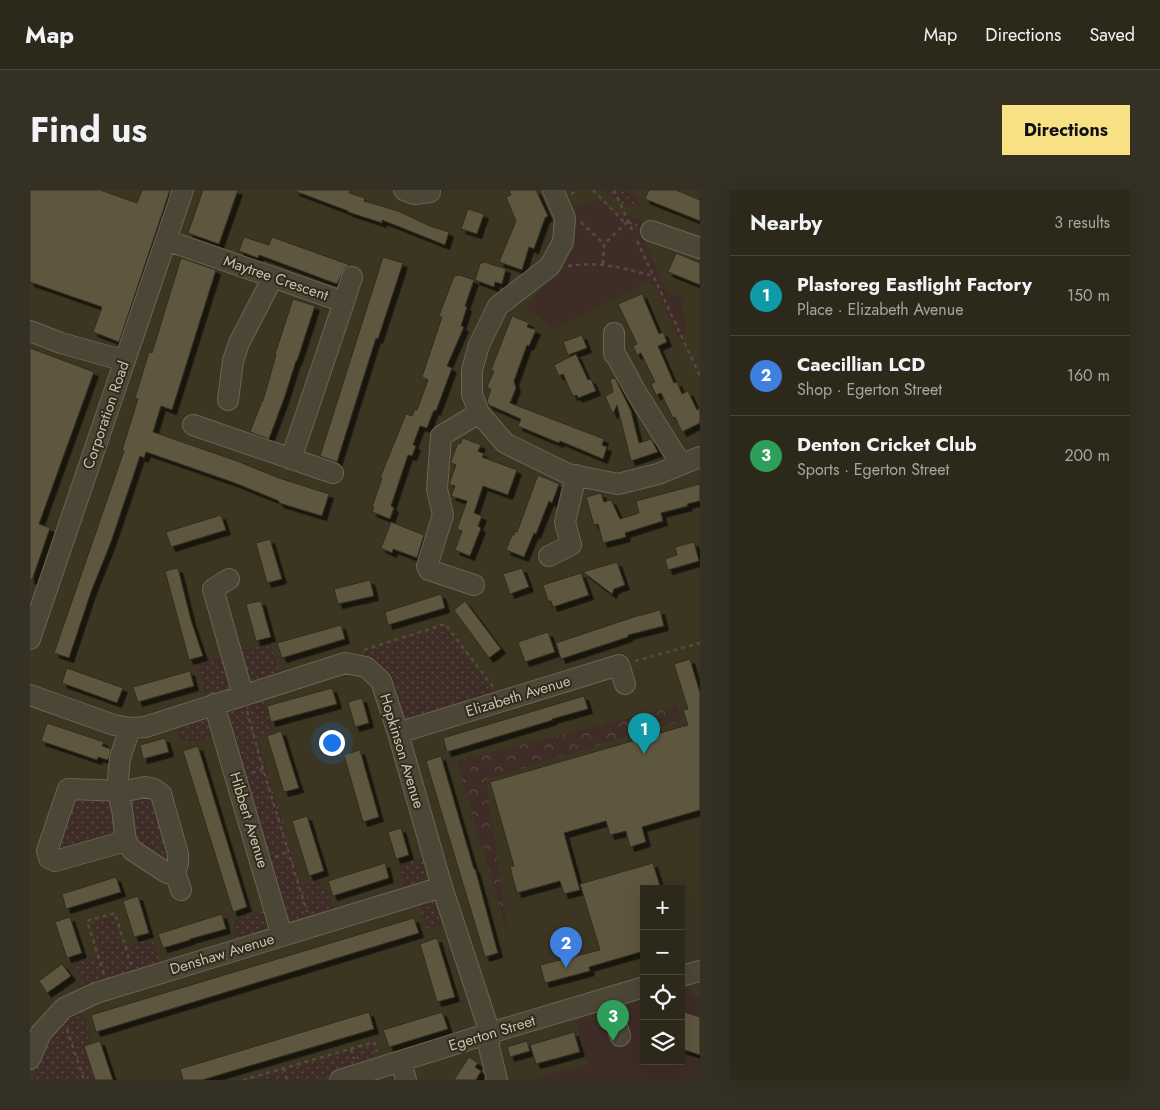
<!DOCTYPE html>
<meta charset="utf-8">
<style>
:root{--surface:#2c281a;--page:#343023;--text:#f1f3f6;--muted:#a6a6a2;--line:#484439;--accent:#f8e185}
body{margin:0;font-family:Jost,sans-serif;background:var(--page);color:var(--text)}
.controls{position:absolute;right:15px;bottom:15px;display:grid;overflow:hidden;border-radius:0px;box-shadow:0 5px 20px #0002}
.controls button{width:45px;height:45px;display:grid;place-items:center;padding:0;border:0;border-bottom:1px solid var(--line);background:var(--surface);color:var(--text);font:25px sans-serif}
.you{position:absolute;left:301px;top:552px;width:18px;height:18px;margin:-12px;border:4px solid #fff;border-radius:50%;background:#1a73e8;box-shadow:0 0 0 8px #1a73e833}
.badge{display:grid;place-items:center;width:32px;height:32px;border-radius:50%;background:var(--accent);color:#fff;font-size:16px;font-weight:700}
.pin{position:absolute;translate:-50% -41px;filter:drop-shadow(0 1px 2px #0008)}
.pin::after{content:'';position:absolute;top:26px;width:18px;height:15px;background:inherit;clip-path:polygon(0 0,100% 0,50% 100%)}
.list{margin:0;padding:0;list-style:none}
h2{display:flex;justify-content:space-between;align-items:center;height:65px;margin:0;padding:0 20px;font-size:21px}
h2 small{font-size:16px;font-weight:400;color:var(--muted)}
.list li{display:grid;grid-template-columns:32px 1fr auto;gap:15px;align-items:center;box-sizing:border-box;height:80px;padding:0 20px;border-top:1px solid var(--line)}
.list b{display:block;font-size:19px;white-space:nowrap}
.list p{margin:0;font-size:16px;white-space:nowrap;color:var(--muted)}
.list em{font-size:16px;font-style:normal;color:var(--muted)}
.icon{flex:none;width:28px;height:28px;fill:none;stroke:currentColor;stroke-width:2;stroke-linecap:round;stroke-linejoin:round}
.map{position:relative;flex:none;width:670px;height:890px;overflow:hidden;border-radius:0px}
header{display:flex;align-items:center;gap:30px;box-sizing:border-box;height:70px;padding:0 25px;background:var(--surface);border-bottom:1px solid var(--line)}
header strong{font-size:24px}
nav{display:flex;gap:28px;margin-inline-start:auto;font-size:18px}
.intro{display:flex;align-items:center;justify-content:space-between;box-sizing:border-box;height:120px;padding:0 30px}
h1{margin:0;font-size:35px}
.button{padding:12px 22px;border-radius:0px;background:var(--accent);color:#111;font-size:18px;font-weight:700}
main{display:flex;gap:30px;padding:0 30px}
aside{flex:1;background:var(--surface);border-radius:0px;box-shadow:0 5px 20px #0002}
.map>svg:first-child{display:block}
.grass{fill:url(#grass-dots)}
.forest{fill:url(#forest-crowns)}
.park{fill:#3e2c26}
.building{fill:#5e5740;stroke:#322d1d;filter:url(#shadow)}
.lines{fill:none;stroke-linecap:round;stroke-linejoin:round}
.minor-casing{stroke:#696454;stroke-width:22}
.path{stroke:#594842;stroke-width:2.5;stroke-dasharray:4 4;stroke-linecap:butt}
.minor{stroke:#4b4636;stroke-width:20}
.labels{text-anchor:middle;stroke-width:4;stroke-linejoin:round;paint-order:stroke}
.street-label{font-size:15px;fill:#c7c3b1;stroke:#302b1b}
</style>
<header>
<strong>Map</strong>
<nav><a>Map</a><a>Directions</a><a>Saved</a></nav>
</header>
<div class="intro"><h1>Find us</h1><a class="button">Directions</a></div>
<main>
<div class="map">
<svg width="670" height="890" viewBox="0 0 670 890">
<defs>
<pattern id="grass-dots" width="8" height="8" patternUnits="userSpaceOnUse" patternTransform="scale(1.25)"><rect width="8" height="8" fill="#3e2c26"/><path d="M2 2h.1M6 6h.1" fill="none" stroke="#584943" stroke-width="1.8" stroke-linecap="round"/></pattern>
<pattern id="forest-crowns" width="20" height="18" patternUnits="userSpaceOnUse" patternTransform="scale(1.25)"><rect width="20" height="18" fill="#3e2c26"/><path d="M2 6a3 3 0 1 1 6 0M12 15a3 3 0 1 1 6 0" fill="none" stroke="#584943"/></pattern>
<filter id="shadow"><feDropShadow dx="4.5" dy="4.5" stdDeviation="0" flood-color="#0009"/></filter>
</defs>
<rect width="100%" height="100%" fill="#3b3522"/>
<path class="grass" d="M570 0H594L605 6 611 17 595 15Z
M415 437 463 502 372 532 358 484 330 463Z
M239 451 250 484 228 490H221L218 486 209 461Z
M193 466 200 492 197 499 176 505 167 474Z
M234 508 244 541 227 547 272 695 289 691 293 700 298 698 304 719 267 730H262L256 727 197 526 199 519Z
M174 527 180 532 183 546 159 554 158 550 151 551 146 534Z
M118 603 131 615 126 629 133 651 139 655 141 676 104 653 99 609Z
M43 606 76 608 82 614 88 639 84 646 25 665 42 619 41 610Z
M394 667C400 688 395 691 375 697L368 675Z
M404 709 409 713 415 735 397 740 388 711Z
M235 721C240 743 224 744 207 748L202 731Z
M83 726 93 757 119 750 120 753 124 752 130 772 55 796 43 772 71 764 61 733Z
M51 815 62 852 55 856 65 890H4C8 854 27 838 51 815Z
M342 855 347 873 289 890H220Z"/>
<path class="forest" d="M647 516 652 530 456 589 478 744 427 571Z"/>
<path class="park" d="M568 9 594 29 597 25 620 34V44L614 51 638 104 650 106 655 133V146L649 150 625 96 617 92 524 139 496 117 521 87 536 79 531 72 538 54 545 19Z
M657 795 661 805 670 808V890H502L558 874 546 831 614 810V871H651V798Z"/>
<path class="building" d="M0 0H70L107 13 112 0H140L89 152 63 142 72 117 0 92Z
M173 0H208L189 54 158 43Z
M265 0H320L319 3 335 8 334 11 368 21 400 36 419 42 415 55 352 30V33L318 22V21L265 1Z
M479 0H506L518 26 515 28 504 59 499 57 492 80 469 72 486 31 476 7 481 5Z
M619 0H646L670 10V31L615 9Z
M438 19 454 24 447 44 431 39Z
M214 47 239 55 242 47 320 75 314 79 307 94 229 65 228 68 209 61Z
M646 63 670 73V95L638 82Z
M353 67 373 73 348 149 346 148 307 272 290 266Z
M151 68 186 80 142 220 131 216 123 242 207 271 249 288 299 304 292 326 249 313V311L205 293 116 262 114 268 110 266 81 352 61 402 39 468 24 463 94 261 92 260 108 209 105 208 119 162 122 163Z
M454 72 476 79 472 94 465 92 464 97 445 90 450 74Z
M429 85 444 90 435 116 437 117 431 136 434 137 417 176 422 178 406 221 404 220 397 238 390 236 383 255 386 256 382 266 378 265 361 316 364 318 360 329 342 322 344 317H342L352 288H350L376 224 382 226 385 219 387 220 398 190 392 187 412 127 409 126 424 86Z
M612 104 629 144 633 142 637 152 628 156 644 193 647 192 652 204 658 201 667 220 670 218V233L652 242 645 227 643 228 631 203 626 205 621 194 625 192 611 163 607 165 603 156 607 154 588 114Z
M263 109 285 116 267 171H266L255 206 239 249 220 242 232 211H233L246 165 245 164Z
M482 126 499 133 497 137 506 140 499 156 497 155 484 191 486 198 480 213 574 249 572 255 577 257 573 269 530 251 529 253 488 236 491 229 459 215 457 211 461 199 457 197 464 181 461 180Z
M552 145 557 158 538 165 533 152Z
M0 158 64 182 9 334 20 338 2 390 0 389Z
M546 164 558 190 561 189 566 201 548 208 547 205 543 206 533 184 529 186 524 175Z
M585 188 601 221 609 253 621 249 628 262 601 271 587 215 583 224 575 206 583 202 580 189Z
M433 248 451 255 448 261 454 264 452 267 487 280 478 305 453 296 444 323 452 326 448 336 451 338 440 366 425 360 432 341 427 339 437 311 421 306 425 296 419 294 426 275 421 273V271L428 253 430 254Z
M508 285 529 294 522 313 519 311 506 344 504 343 494 367 476 360 482 345H484L485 341 487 342Z
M670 294V311L657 314 658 316 631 323 633 331 595 343 596 347 573 353 568 334 564 335 556 307 571 303 574 312 581 310 590 329 609 323 606 311Z
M191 325 196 340 141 357 136 342Z
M361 332 394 345 387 368 363 359 362 363 351 358Z
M240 349 252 389 237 393 226 353Z
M664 352 669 371 638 380 635 369 647 365 645 357Z
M587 372 595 395 584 399 582 404 553 382Z
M148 378 161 430 173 466 159 470 135 381Z
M492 378 499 397 480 404 473 384Z
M551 383 559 405 523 417 521 411H518L513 395Z
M340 390 344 406 308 414 304 399Z
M411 404 415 418 358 435 355 422Z
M231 411 241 447 226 451 216 414Z
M435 411 471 459 459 468 424 420Z
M630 420 634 436 598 445V447L531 469 526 453 604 427Z
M311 435 315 449 252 468 247 453Z
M518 442 525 462 495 472 488 452Z
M660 469 670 503V620L612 637 616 652 600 657 596 641 580 645 576 631 534 643 550 700 534 704 530 691 487 703 480 677 484 676 460 592 658 535 653 520 658 519 644 474Z
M37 478 93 498 87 513 32 493Z
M160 481 164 496 108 512 103 497Z
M302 498 307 514 241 532 237 516Z
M554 506 558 519 522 529 523 530 417 562 413 548Z
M332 508 339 533 325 537 318 512Z
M17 533 74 552 72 556 81 559 78 570 68 567 67 570 11 551Z
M251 541 269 598 254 602 237 546Z
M135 548 139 562 113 569 110 555Z
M168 556 217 717 203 722 153 561Z
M330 560 349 627 333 632 314 565Z
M411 566 444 679 445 678 468 763 455 767 396 571Z
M277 626 294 681 279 686 262 631Z
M371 638 379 665 366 669 358 642Z
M355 673 359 688 303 706 298 691Z
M623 673 631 699H614V761L559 777 560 781 515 793 510 775 570 760 550 694Z
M86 687 91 702 36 719 32 704Z
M108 706 119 743 104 747 93 711Z
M192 724 196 739 160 749V750L133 758 128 744Z
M40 727 52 763 37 768 25 732Z
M384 728 389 743 66 842 61 825Z
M407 748 425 807 407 812 390 754Z
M32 774 41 786 17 803 9 791Z
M651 821 670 827V865L651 859Z
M339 822 344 839 172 890H153L150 879Z
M412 822 418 839 359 857 353 840Z
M544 842 550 862 506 874 500 855Z
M70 851 83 890H65L54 856Z
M497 851 500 861 480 867 477 857Z
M439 867 448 873 445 877 451 881 446 890H424Z"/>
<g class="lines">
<g class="minor-casing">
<path id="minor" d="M374 0 384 4 400 2V0
M523 0 535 28 533 52 520 76 468 116 449 155 442 180V204L449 223 475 253 538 284 588 294 628 284 670 267
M621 41 670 58
M136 50 314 112 261 269
M314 112 322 87
M0 141 31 153 95 171
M584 143V164L587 167 606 202 651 274
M198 210 203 171 209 153 243 87
M163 235 303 283
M519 366 541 355 535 332 546 285
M199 389 183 399 213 505
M444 395 399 380 397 376 413 325 407 299 411 246 449 223
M0 449 153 0
M0 505 84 535 100 538 115 537 315 473 336 477 351 491 368 543 412 697 460 843 459 857 467 890
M184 514 252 746
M100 538 90 568 87 600 92 619 96 651 102 660 137 683 145 682 151 700
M368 543 589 475 595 494
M96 651 25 671 19 668 17 661 38 599 96 601 115 597 124 599 131 604 148 664V674L145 682
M651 786 670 781
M579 808 590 846
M0 869 11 843 34 818 66 803 412 697
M371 871 376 890
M310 890 460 843 614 797"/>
</g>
<path class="path" d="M563 0 593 31 607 35
M584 0 604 44
M541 4 549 0
M551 32 574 54
M607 51 670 186
M573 74 574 54 597 32
M538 76C569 71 594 78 623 86
M334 460 415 434 464 498
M605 471 670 453
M217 521 233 579 277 722
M222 583 233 579
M245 667 258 662
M74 784 57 731 85 723 101 775
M37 839 54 890
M321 859 324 869
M254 878 257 890
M213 890 344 852 347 862"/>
<use href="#minor" class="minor"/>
</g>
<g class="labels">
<g class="street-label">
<text transform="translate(246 88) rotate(19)" y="5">Maytree Crescent</text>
<text transform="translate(76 225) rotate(-71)" y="5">Corporation Road</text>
<text transform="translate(488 506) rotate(-17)" y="5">Elizabeth Avenue</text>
<text transform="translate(372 561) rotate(73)" y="5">Hopkinson Avenue</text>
<text transform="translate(219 630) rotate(73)" y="5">Hibbert Avenue</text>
<text transform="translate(192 764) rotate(-17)" y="5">Denshaw Avenue</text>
<text transform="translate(462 843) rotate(-17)" y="5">Egerton Street</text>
</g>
</g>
</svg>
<div class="controls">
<button>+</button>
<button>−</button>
<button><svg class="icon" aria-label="locate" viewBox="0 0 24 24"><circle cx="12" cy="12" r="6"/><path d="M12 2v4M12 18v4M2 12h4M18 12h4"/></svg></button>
<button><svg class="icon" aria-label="layers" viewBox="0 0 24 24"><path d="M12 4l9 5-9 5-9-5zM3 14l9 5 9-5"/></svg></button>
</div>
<div class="you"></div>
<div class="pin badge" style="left:614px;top:564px;background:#0f9aa8">1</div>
<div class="pin badge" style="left:536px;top:778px;background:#3f7fe0">2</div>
<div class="pin badge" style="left:583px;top:851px;background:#2e9e5b">3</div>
</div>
<aside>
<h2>Nearby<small>3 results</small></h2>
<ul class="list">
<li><span class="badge" style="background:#0f9aa8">1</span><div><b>Plastoreg Eastlight Factory</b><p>Place · Elizabeth Avenue</p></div><em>150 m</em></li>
<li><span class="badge" style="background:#3f7fe0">2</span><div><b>Caecillian LCD</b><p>Shop · Egerton Street</p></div><em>160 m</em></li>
<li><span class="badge" style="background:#2e9e5b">3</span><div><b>Denton Cricket Club</b><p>Sports · Egerton Street</p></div><em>200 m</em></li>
</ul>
</aside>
</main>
